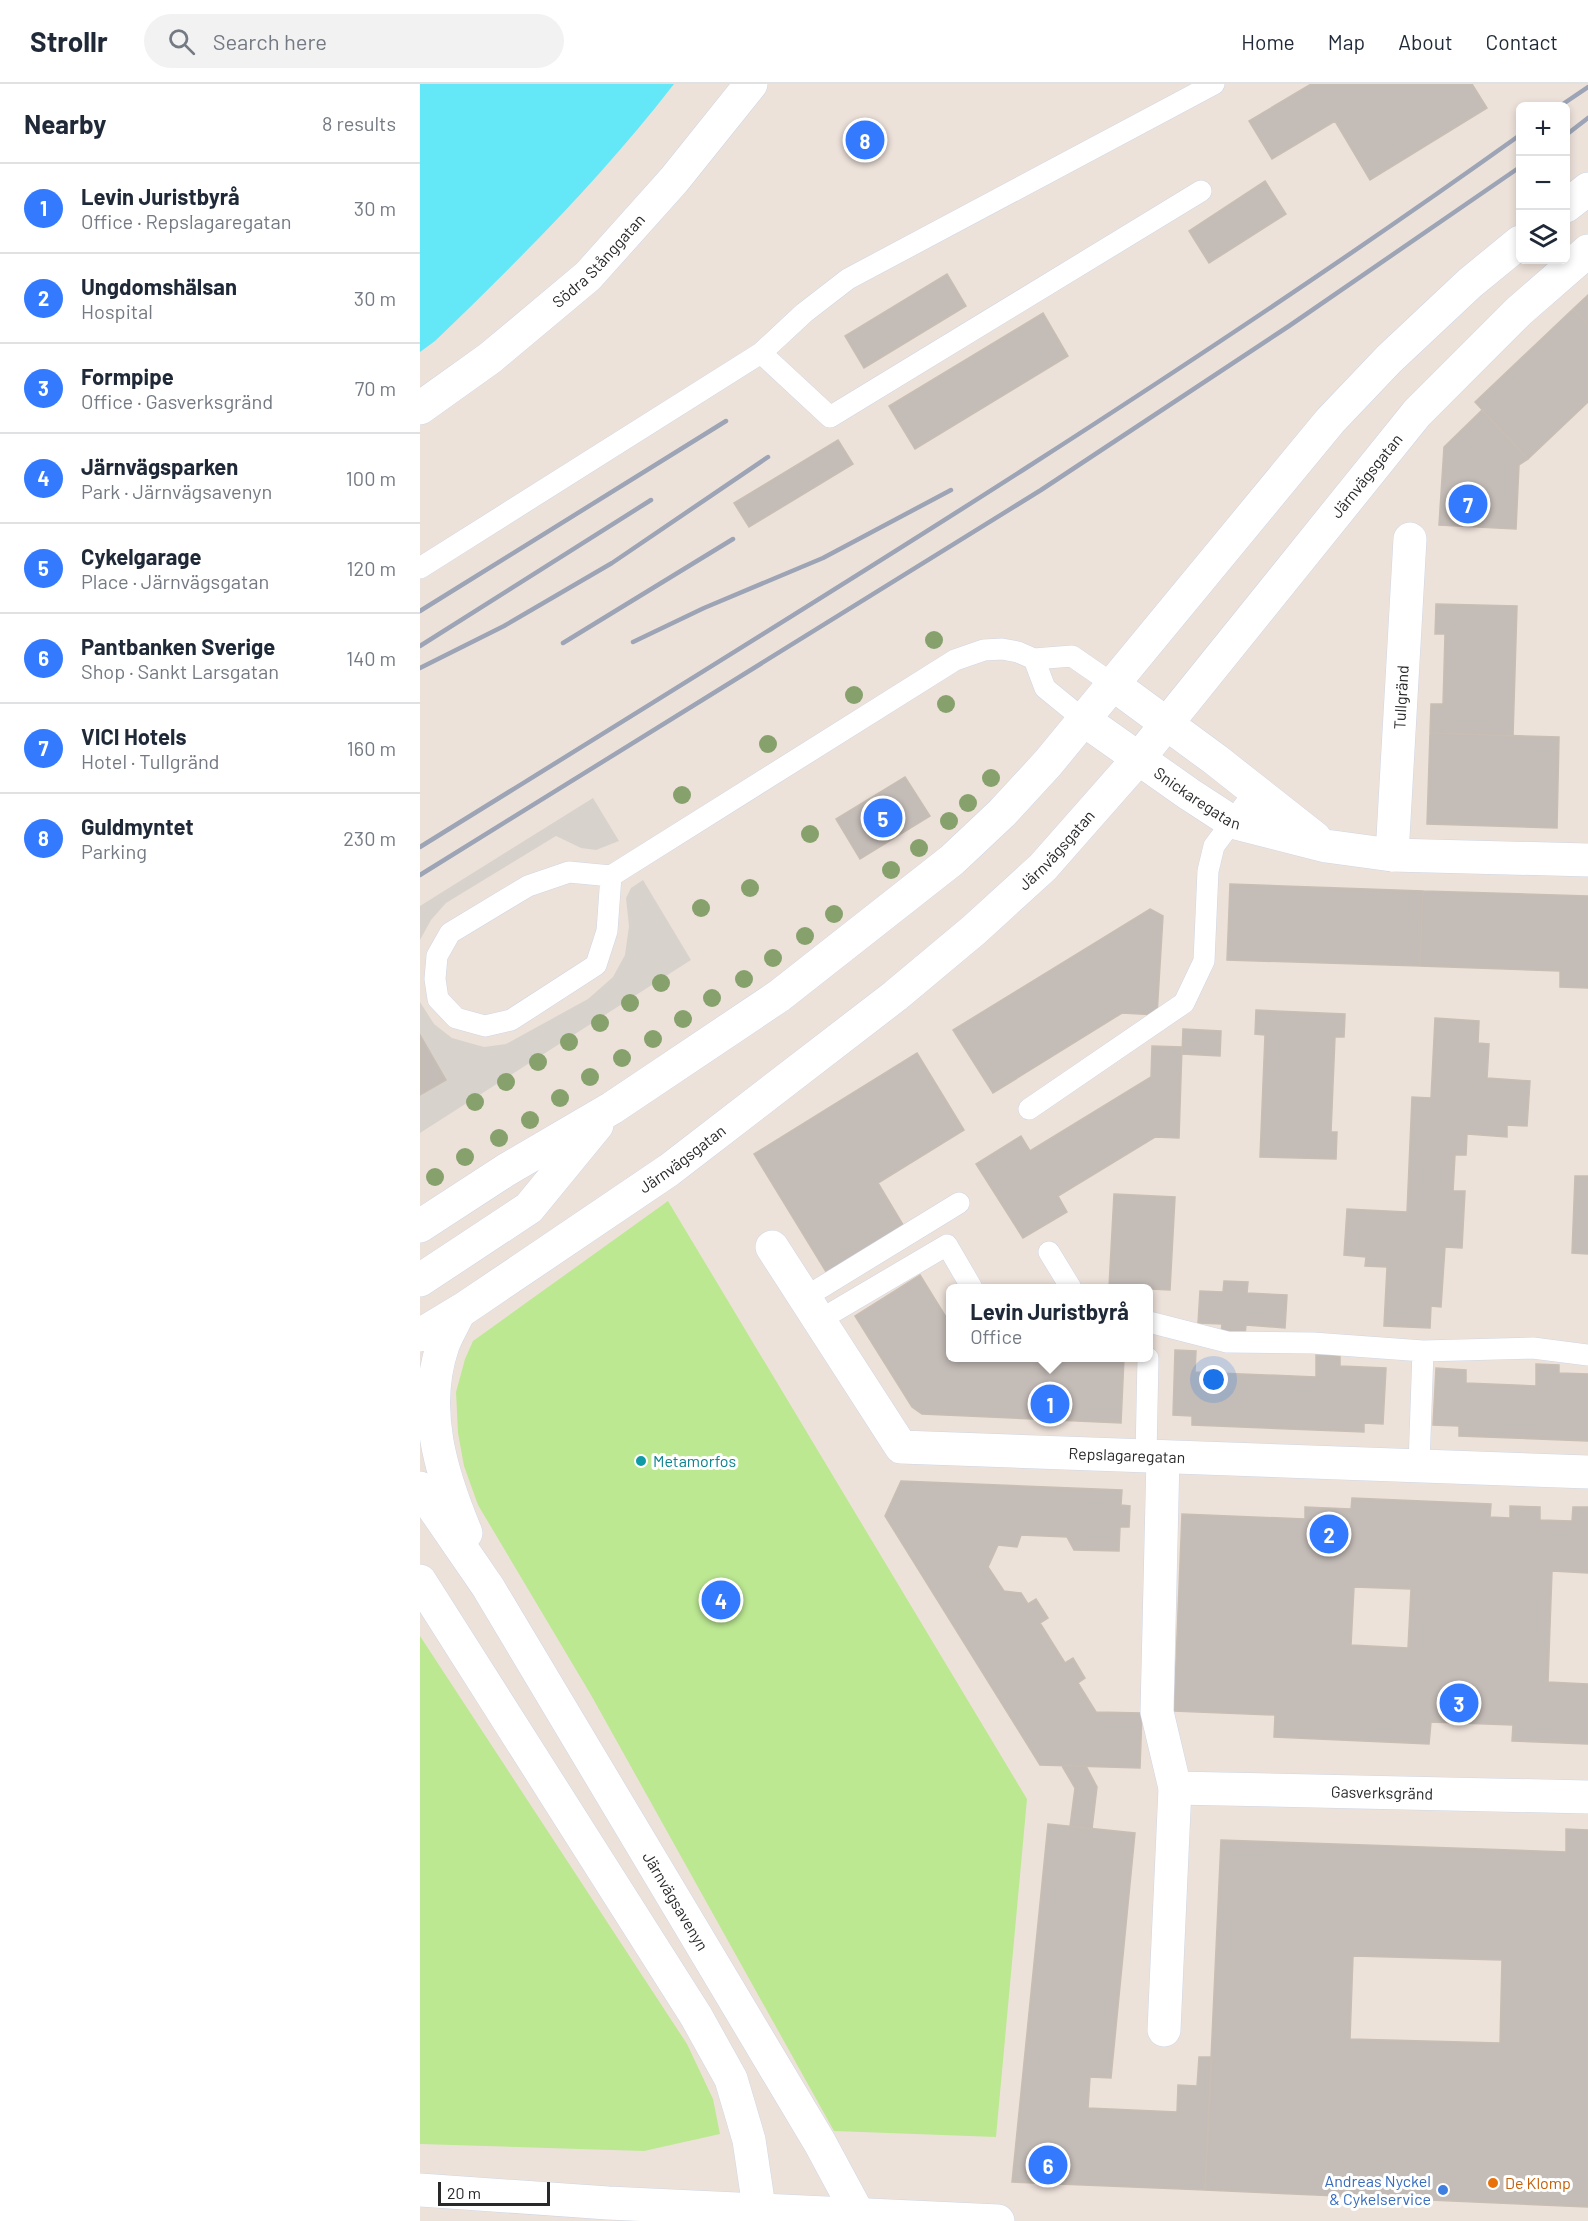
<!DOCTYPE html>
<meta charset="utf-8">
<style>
:root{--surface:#fff;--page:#f2f2f3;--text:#1f2937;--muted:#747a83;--line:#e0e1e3;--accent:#347aff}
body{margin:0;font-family:Barlow,sans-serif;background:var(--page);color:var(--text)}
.controls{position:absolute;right:18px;top:18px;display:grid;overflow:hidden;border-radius:9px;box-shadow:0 3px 9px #0003}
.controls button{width:54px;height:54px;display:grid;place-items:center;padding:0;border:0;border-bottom:2px solid var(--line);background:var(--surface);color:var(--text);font:30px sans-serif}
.scale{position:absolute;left:18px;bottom:15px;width:112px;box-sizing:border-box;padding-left:6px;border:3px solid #292929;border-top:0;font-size:16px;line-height:21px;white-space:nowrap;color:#292929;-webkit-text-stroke:4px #fff;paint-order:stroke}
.you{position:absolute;left:794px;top:1296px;width:21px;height:21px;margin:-15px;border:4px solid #fff;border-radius:50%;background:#1a73e8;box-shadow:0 0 0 9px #1a73e833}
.badge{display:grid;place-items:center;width:39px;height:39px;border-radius:50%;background:var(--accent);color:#fff;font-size:20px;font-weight:700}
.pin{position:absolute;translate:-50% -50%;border:3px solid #fff;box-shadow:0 2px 6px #0006}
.popup{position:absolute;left:526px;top:1200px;width:207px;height:78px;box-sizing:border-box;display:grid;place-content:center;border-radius:9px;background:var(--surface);filter:drop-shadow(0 2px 4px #0005);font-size:20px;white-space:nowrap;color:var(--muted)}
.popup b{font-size:22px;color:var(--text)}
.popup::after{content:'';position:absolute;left:50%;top:100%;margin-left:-12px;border:12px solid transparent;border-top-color:var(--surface)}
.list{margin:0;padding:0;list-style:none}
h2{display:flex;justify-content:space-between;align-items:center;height:78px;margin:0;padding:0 24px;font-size:26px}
h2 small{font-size:20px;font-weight:400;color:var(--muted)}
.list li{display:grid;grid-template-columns:39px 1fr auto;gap:18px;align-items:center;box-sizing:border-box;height:90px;padding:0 24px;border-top:2px solid var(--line)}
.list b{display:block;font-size:22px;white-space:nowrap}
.list p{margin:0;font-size:20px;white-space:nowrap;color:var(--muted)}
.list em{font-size:20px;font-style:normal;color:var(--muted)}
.icon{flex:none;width:33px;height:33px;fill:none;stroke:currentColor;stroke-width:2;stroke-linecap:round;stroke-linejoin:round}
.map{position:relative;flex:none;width:1168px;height:2137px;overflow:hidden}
header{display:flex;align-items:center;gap:36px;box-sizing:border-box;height:84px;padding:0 30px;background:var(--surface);border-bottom:2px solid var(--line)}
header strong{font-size:28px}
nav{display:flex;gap:33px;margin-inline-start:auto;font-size:21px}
.search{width:420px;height:54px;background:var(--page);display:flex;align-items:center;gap:15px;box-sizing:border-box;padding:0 21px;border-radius:33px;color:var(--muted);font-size:22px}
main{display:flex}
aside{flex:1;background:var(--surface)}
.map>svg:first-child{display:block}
.green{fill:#bce892}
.plaza{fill:#d8d2cd}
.water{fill:#64e7f7}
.building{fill:#c4bcb7;stroke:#c8beb3;stroke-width:1.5;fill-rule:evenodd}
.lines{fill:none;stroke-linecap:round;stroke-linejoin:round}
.lane-casing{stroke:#cfd6e4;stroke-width:22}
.street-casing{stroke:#cfd6e4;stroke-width:34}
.secondary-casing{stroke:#cfd6e4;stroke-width:34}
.lane{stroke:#fff;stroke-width:21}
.street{stroke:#fff;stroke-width:33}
.secondary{stroke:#fff;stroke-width:33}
.rail{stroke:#9ca4b5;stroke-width:4.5}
.tree{fill:#87a16d}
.culture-dot{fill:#0f9aa8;stroke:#fff;stroke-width:2}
.food-dot{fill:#e8710a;stroke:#fff;stroke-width:2}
.shop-dot{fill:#3f7fe0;stroke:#fff;stroke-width:2}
.labels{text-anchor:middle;stroke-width:6;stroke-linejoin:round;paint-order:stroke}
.street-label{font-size:16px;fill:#292929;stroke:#fff}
.culture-label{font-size:16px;fill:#0d838f;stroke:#fff;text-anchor:start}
.shop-label{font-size:16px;fill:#366cbe;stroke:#fff;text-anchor:end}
.food-label{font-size:16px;fill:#c56008;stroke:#fff;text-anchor:start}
</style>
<header>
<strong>Strollr</strong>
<div class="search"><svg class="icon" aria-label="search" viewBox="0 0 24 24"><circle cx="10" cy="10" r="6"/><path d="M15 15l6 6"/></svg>Search here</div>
<nav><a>Home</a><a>Map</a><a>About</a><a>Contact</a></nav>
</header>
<main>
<aside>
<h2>Nearby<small>8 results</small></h2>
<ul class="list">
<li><span class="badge">1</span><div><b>Levin Juristbyrå</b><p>Office · Repslagaregatan</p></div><em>30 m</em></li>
<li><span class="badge">2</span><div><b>Ungdomshälsan</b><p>Hospital</p></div><em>30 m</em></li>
<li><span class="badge">3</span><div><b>Formpipe</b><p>Office · Gasverksgränd</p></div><em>70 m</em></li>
<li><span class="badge">4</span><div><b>Järnvägsparken</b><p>Park · Järnvägsavenyn</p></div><em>100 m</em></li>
<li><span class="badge">5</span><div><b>Cykelgarage</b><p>Place · Järnvägsgatan</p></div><em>120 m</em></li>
<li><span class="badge">6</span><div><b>Pantbanken Sverige</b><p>Shop · Sankt Larsgatan</p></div><em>140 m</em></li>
<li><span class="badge">7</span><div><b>VICI Hotels</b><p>Hotel · Tullgränd</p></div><em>160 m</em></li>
<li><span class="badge">8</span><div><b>Guldmyntet</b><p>Parking</p></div><em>230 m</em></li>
</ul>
</aside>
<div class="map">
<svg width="1168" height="2137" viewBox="0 0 1168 2137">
<rect width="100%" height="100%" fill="#ede2da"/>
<path class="green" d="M248 1117 607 1715 576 2053 414 2047 171 1611 58 1421 44 1382 38 1349 36 1308 45 1275 53 1257Z
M0 1552 267 1960 293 2015 300 2050 224 2067 0 2060Z"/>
<path class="plaza" d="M173 714 199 757 176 766 161 764 136 752 26 819 11 836 0 856V822Z
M223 796 271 876 0 1049V1011L26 996 0 951V918L14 940 32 954 64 963 86 960 168 915 193 893 205 871 209 842 206 814 211 804Z"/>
<path class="water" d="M0 0H254C182 93 100 175 15 257L0 268Z"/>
<path class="building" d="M891 0H1052L1067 24 950 96 915 37 852 75 829 37Z
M845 97 866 130 789 179 769 147Z
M527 190 546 222 444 284 425 252Z
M1168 211V240L1153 225Z
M1153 225 1168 240V318L1108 375 1055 318Z
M623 229 648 272 495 365 469 322Z
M1062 326 1108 375 1099 381 1096 445 1019 441 1024 363Z
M418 356 433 380 329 443 314 419Z
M1016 520 1097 522 1093 652 1010 649 1011 620H1023L1024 586 1025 550H1015Z
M1010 649 1139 653 1137 744 1007 740Z
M485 693 510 732 440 775 416 735Z
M810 800 1003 807 1000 882 807 876Z
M1003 807 1168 812V904L1140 903V887L1000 882Z
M730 825 743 832 737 931 702 929 573 1009 533 946Z
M836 926 925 930 924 953H915L911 1048H917L916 1075 840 1073 845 951 835 950Z
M1015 934 1059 937 1058 959 1069 960 1067 994 1110 997 1107 1042 1087 1041V1053L1047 1050 1046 1071H1035L1033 1107H1045L1042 1164 1025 1163 1021 1223 1011 1222 1010 1244 964 1242 967 1183 945 1182 946 1173 924 1171 927 1125 987 1128 992 1013 1011 1014Z
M763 945 801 947 800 972 762 970Z
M0 951 26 996 0 1011Z
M732 962 762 963 759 1054 735 1053 638 1112 647 1128 603 1154 556 1080 601 1052 610 1067 731 993Z
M497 969 544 1046 458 1099 485 1144 408 1191 334 1070Z
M1155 1092H1168V1170L1152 1169Z
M694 1110 755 1113 750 1206 689 1203Z
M500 1191 529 1238 531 1235V1274H704L701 1339 502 1330 492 1323 435 1232Z
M804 1197 828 1198 827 1209 867 1211 865 1244 826 1241 825 1251 801 1250 802 1240 778 1239 780 1207 803 1208Z
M755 1266 776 1267 775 1288 896 1293V1271L920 1272V1282L966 1284 963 1340 944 1339V1348L772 1341V1332L753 1331Z
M1116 1280 1139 1281V1289L1168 1290V1357L1039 1352V1342L1013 1341 1016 1284 1046 1286V1299L1116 1302Z
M481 1397 702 1406 701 1421 710 1422 709 1443H700L699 1467 654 1466 647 1453 601 1451 597 1463 578 1461 568 1483 584 1507 601 1509 608 1520 616 1515 628 1534 620 1539 645 1579 653 1574 665 1594 658 1599 676 1628 722 1629 720 1684 620 1681 465 1432Z
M932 1414 1071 1420 1070 1433 1090 1434V1422L1120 1423V1436L1152 1437 1153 1423H1168V1489L1132 1487 1128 1598 1168 1600V1660L1092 1657 1093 1641 1011 1638 1009 1660 854 1653 855 1631 754 1627 762 1430 885 1435V1423L931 1425ZM934 1503 991 1505 988 1564 931 1561Z
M642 1682H666L677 1703 672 1745 650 1742 655 1704Z
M628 1740 715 1749 691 1994 670 1993 668 2024 757 2028 758 2001 777 2002 779 1973H792L785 2106 592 2098Z
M1146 1745 1168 1746V2123L785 2106 801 1756 1146 1768ZM933 1872 1082 1876 1080 1959 930 1955Z"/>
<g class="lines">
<g class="lane-casing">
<path id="lane" d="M341 269 410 333 781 107
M0 484 341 269 384 229 428 195 794 0
M614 575 625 604 664 636
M191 792 187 847 176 881 91 936 65 942 36 934 18 915 15 895 17 872 30 849 108 802 149 788 191 792 535 576 564 566 582 565 598 568 614 575 652 572 694 601
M609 1025 764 919 784 877 788 787 794 762 836 706
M629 1168 651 1204
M384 1214 539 1119
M398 1237 527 1161 552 1204
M729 1238 807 1258 893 1259 1003 1267
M726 1372 728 1274
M999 1381 1003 1267 1113 1264 1168 1271"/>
</g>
<g class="street-casing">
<g id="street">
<path d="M694 601 796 676 895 754"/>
<path id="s1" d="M664 636 769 710 812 738 906 762 972 771 1168 776"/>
<path id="s2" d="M972 771 990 455"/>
<path id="s3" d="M352 1163 481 1363 1168 1388"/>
<path d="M743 1373 737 1628 755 1704 744 1946"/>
<path id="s4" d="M755 1704 1168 1713"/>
</g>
</g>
<g class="secondary-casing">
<g id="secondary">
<path d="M1146 122 1168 105"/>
<path id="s5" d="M0 324 70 274 168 192 254 96 331 0"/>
<path d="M0 1142 86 1086 192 1024 359 912 532 776 582 729 628 679 910 337 969 275 1050 199 1100 158"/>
<path d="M0 1196 109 1124 177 1041"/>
<path d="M39 1228C34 1239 27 1250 23 1261 1 1325 21 1389 46 1449"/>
<path id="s6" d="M0 1251 45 1224 249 1086 475 912 554 846 623 783 719 674 997 329 1099 227 1168 167"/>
<path id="s7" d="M0 1404 68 1503 400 2059 442 2137"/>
<path d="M0 1497 276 1932 311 1995 329 2056 341 2137"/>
<path d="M0 2106 188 2119 578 2137"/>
</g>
</g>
<use href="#lane" class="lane"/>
<use href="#street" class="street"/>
<use href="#secondary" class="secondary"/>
<path class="rail" d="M1140 22 1168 3
M1146 51 1168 34
M0 527 306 337
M213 558 284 524 403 474 531 406
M143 559 313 455
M0 562 231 416
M0 584 84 542 192 479 348 373
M0 763C371 533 745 305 1100 51
M0 791 621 406 869 242 1100 83"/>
</g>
<g class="tree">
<circle cx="514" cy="556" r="9"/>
<circle cx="434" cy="611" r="9"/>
<circle cx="526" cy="620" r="9"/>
<circle cx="348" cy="660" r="9"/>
<circle cx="571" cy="694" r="9"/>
<circle cx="262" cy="711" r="9"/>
<circle cx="548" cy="719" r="9"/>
<circle cx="529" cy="737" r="9"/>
<circle cx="390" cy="750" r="9"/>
<circle cx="499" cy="764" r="9"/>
<circle cx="471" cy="786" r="9"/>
<circle cx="330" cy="804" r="9"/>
<circle cx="281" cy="824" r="9"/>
<circle cx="414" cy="830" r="9"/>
<circle cx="385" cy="852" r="9"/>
<circle cx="353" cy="874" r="9"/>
<circle cx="324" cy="895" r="9"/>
<circle cx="241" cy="899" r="9"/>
<circle cx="292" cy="914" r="9"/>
<circle cx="210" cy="919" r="9"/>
<circle cx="263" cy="935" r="9"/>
<circle cx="180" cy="939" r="9"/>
<circle cx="233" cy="955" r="9"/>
<circle cx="149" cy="958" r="9"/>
<circle cx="202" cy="974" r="9"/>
<circle cx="118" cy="978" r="9"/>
<circle cx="170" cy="993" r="9"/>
<circle cx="86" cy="998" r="9"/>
<circle cx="140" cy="1014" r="9"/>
<circle cx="55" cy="1018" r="9"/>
<circle cx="110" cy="1036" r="9"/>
<circle cx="79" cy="1054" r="9"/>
<circle cx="45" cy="1073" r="9"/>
<circle cx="15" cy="1093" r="9"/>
</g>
<circle class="culture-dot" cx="221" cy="1377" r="6"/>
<circle class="food-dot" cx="1073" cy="2099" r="6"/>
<circle class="shop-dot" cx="1023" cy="2106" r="6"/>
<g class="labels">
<g class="street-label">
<text dy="6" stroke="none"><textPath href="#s5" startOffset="232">Södra Stånggatan</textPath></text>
<text dy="6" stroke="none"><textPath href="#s6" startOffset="1288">Järnvägsgatan</textPath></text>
<text dy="6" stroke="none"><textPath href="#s2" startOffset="158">Tullgränd</textPath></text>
<text dy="6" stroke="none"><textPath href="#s1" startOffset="138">Snickaregatan</textPath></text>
<text dy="6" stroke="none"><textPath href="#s6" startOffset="802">Järnvägsgatan</textPath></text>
<text dy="6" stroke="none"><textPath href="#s6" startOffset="316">Järnvägsgatan</textPath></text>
<text dy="6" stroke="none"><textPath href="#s3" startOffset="464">Repslagaregatan</textPath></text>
<text dy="6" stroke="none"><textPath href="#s4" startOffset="207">Gasverksgränd</textPath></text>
<text dy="6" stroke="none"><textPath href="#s7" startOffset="486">Järnvägsavenyn</textPath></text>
</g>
<g class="culture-label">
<text x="233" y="1383">Metamorfos</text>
</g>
<g class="shop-label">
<text x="1011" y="2103">Andreas Nyckel<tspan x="1011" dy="18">&amp; Cykelservice</tspan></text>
</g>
<g class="food-label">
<text x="1085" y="2105">De Klomp</text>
</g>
</g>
</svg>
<div class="controls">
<button>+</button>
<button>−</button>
<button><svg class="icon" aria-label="layers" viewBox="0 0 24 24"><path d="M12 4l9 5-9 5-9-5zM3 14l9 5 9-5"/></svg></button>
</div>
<div class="scale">20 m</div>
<div class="you"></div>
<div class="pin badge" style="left:630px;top:1320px">1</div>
<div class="popup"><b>Levin Juristbyrå</b>Office</div>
<div class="pin badge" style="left:909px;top:1450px">2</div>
<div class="pin badge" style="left:1039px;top:1619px">3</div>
<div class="pin badge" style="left:301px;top:1516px">4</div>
<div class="pin badge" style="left:463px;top:734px">5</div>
<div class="pin badge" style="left:628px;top:2081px">6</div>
<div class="pin badge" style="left:1048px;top:420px">7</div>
<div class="pin badge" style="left:445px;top:56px">8</div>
</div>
</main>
